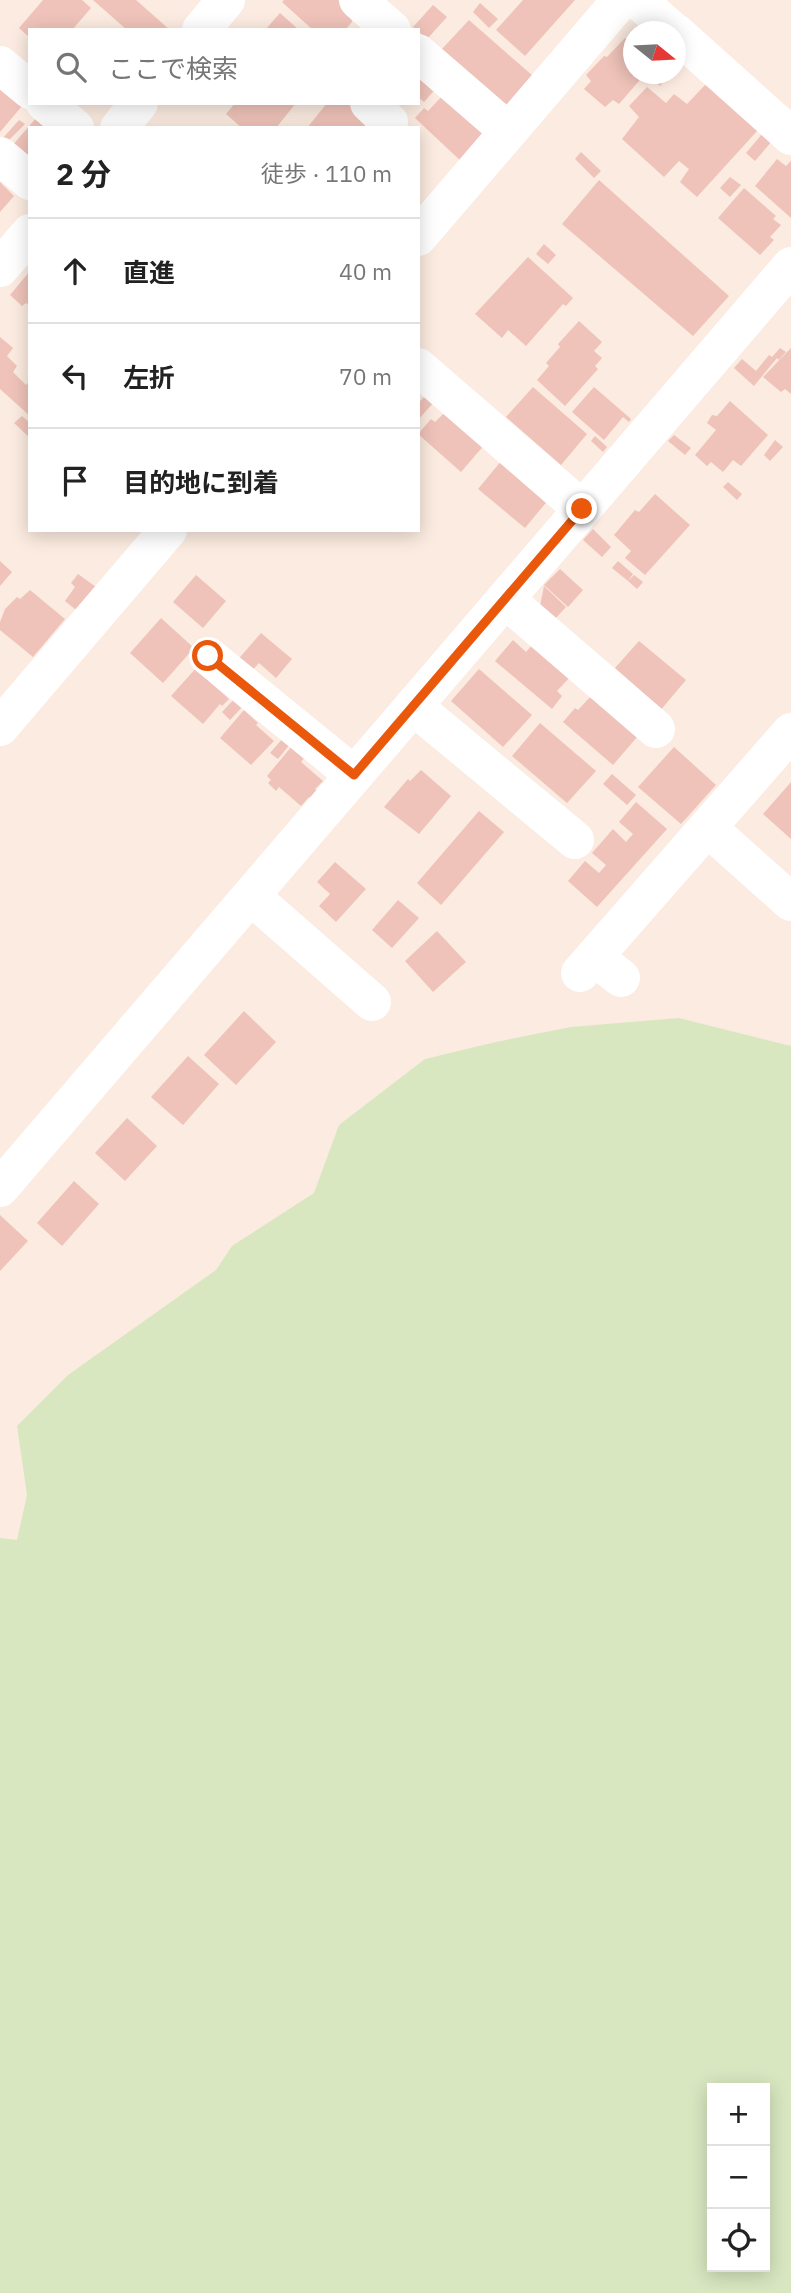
<!DOCTYPE html>
<html lang="ja">
<meta charset="utf-8">
<style>
:root{--surface:#fff;--page:#f2f2f2;--text:#222;--muted:#767676;--line:#e0e0e0}
body{margin:0;font-family:"IBM Plex Sans","Noto Sans JP",sans-serif;background:var(--page);color:var(--text)}
.controls{position:absolute;right:21px;bottom:21px;display:grid;overflow:hidden;border-radius:0px;box-shadow:0 4px 18px #0003}
.controls button{width:63px;height:63px;display:grid;place-items:center;padding:0;border:0;border-bottom:2px solid var(--line);background:var(--surface);color:var(--text);font:35px sans-serif}
.compass{position:absolute;left:623px;top:21px;width:63px;height:63px;border-radius:50%;background:var(--surface);box-shadow:0 4px 18px #0003;rotate:108deg}
.stop{position:absolute;width:21px;height:21px;margin:-16px;border:5px solid #ea580c;border-radius:50%;background:#fff}
.stop.end{background:#ea580c;border-color:#fff;box-shadow:0 2px 7px #0008}
.list{margin:0;padding:0;list-style:none}
h2{display:flex;justify-content:space-between;align-items:center;height:91px;margin:0;padding:0 28px;font-size:30px}
h2 small{font-size:23px;font-weight:400;color:var(--muted)}
.list li{display:grid;grid-template-columns:46px 1fr auto;gap:21px;align-items:center;box-sizing:border-box;height:105px;padding:0 28px;border-top:2px solid var(--line)}
.list b{display:block;font-size:26px;white-space:nowrap}
.list em{font-size:23px;font-style:normal;color:var(--muted)}
.icon{flex:none;width:38px;height:38px;fill:none;stroke:currentColor;stroke-width:2;stroke-linecap:round;stroke-linejoin:round}
.map{position:relative;flex:none;width:791px;height:2293px;overflow:hidden}
.search{position:absolute;background:var(--surface);box-shadow:0 4px 18px #0003;left:28px;top:28px;width:392px;height:77px;display:flex;align-items:center;gap:18px;box-sizing:border-box;padding:0 24px;border-radius:0px;color:var(--muted);font-size:26px}
.panel{position:absolute;background:var(--surface);box-shadow:0 4px 18px #0003;left:28px;top:126px;width:392px;height:406px;border-radius:0px}
.map>svg:first-child{display:block}
.green{fill:#d8e7c0;fill-rule:evenodd}
.building{fill:#efc3b9}
.lines{fill:none;stroke-linecap:round;stroke-linejoin:round}
.street{stroke:#fff;stroke-width:38}
.route{stroke:#ea580c;stroke-width:9}
</style>
<div class="map">
<svg width="791" height="2293" viewBox="0 0 791 2293">
<rect width="100%" height="100%" fill="#fbebe0"/>
<path class="green" d="M679 1018 791 1046V2293H0V1538L17 1540 27 1495 17 1426 68 1375 216 1270 232 1246 314 1193 339 1125 425 1059 496 1042 571 1027ZM712 2088H765V2267H712Z"/>
<path class="building" d="M43 0H82L91 8 72 30H30V38L19 28Z
M93 0H136L170 30H127Z
M284 0H338L351 12 352 22 345 30H313L282 2Z
M523 0H575L525 56 496 30Z
M480 3 498 19 489 28 473 12Z
M433 5 447 17 427 39 413 27Z
M280 13 299 30H265Z
M469 20 533 76 506 109 441 50Z
M625 38 634 46V74H645L619 104 613 100 605 107 584 89 591 81 586 75 604 56 607 57Z
M418 69 438 86 424 102 418 97Z
M654 74H670L660 86 650 78Z
M706 84 758 130 697 197 680 182 689 169 679 161 664 177 622 139 639 117 629 106 647 87 666 103 674 94 687 104Z
M0 88 22 106 0 132Z
M445 93 494 132 464 164 415 118 424 108 428 111Z
M235 103H296L276 128H242L226 114Z
M327 103H356L373 117 365 128H307Z
M37 117 49 128H30V160L11 147Z
M19 120 25 124 7 142 3 138Z
M762 134 772 141 755 161 746 153Z
M581 152 601 171 594 178 575 159Z
M777 159 786 166 791 161V218L755 186Z
M730 177 741 185 730 197 720 188Z
M599 180 729 296 693 336 562 224Z
M0 182 14 196 0 212Z
M744 188 776 216 773 219 781 225 770 237 774 240 760 255 718 218Z
M544 244 556 255 548 264 536 254Z
M528 257 573 298 566 306 563 304 526 346 508 330 502 338 475 314Z
M30 271V306L26 303 22 306 10 295Z
M579 321 602 342 594 351 602 358 595 366 598 369 565 406 537 380 549 366 546 363 560 347 558 344Z
M0 337 13 348 7 356 17 366 13 372 26 385 30 381V416L0 389Z
M780 348 786 352 779 360 777 358 754 386 734 368 742 359 756 371 769 355 772 357Z
M791 348V394L785 389 781 392 763 377Z
M533 387 587 434 561 465 506 417Z
M594 387 631 419 629 422 623 417 604 440 572 412Z
M427 394 435 401 418 420V403Z
M730 401 768 435 741 466 733 460 723 472 711 462 707 466 695 455 716 430 707 423 712 415 717 416Z
M447 410 486 443 461 472 418 434 431 419 435 422Z
M22 416 30 423V438L14 423Z
M674 435 691 448 685 455 668 441Z
M595 436 607 447 603 452 591 441Z
M775 440 783 447 770 461 764 455Z
M502 460 549 499 525 528 478 489Z
M728 482 742 494 737 500 723 487Z
M655 494 690 525 645 575 625 558 631 551 614 535 635 510 639 512Z
M593 529 611 547 602 557 583 540Z
M0 561 12 572 0 586Z
M618 561 633 574 628 581 612 568Z
M560 569 583 590 568 607 544 585Z
M78 574 96 587 76 610 65 601 75 587 71 583Z
M196 575 226 601 203 628 173 602Z
M634 575 643 582 637 589 628 581Z
M544 586 566 607 555 619 540 606Z
M30 590 65 619 33 657 0 630V622L5 609 17 597 20 599Z
M161 618 194 648 163 683 130 653Z
M261 633 292 659 276 678 259 663 248 675 235 663Z
M513 640 526 652 533 644 571 676 557 691 562 696 552 709 495 661Z
M639 641 686 680 659 712 641 691 615 668Z
M197 667 213 681 211 683 229 699 222 706 220 704 203 724 171 696Z
M479 669 532 715 503 747 451 701Z
M592 695 638 736 613 765 563 722 575 708 578 710Z
M236 697 244 705 230 720 222 712Z
M244 710 258 723 256 725 274 741 251 765 220 738Z
M540 723 596 771 567 803 512 756Z
M284 737 291 743 278 759 270 753Z
M292 746 305 757 301 762 323 781 315 789 318 791 311 799 309 797 301 806 279 787 276 791 268 783 271 780 267 776Z
M674 747 716 785 681 824 638 787Z
M421 770 451 796 419 834 384 807 408 779 410 781Z
M612 774 636 795 627 805 603 784Z
M791 782V839L763 814Z
M636 802 667 829 597 907 568 881 585 861 599 873 606 865 592 853 613 829 626 842 633 834 619 822Z
M479 811 504 832 441 905 417 883Z
M335 862 366 889 336 922 319 906 330 894 317 882Z
M398 900 419 918 392 948 372 930Z
M437 931 466 962 433 992 405 961Z
M244 1011 276 1042 236 1085 204 1055Z
M188 1056 219 1084 183 1125 151 1097Z
M127 1118 157 1146 125 1181 95 1153Z
M74 1181 99 1204 62 1246 37 1223Z
M0 1215 28 1241 0 1271Z"/>
<g class="lines">
<path class="street" d="M358 0 392 30
M638 0 674 32
M201 30 226 0
M676 33 791 136
M418 53 508 131
M0 65 30 90
M45 103 75 128
M369 103 389 122 384 128
M119 128 139 103
M0 156 30 181
M418 237 621 0
M0 268 30 233
M418 367 582 509
M505 599 656 729
M208 656 354 775
M413 706 575 840
M0 727 168 530
M708 828 791 902
M251 896 372 1002
M594 957 621 978
M580 973 791 732
M0 1188 791 266"/>
</g>
<g class="lines">
<path class="route" d="M208 656 354 775 582 509"/>
</g>
</svg>
<div class="controls">
<button>+</button>
<button>−</button>
<button><svg class="icon" aria-label="locate" viewBox="0 0 24 24"><circle cx="12" cy="12" r="6"/><path d="M12 2v4M12 18v4M2 12h4M18 12h4"/></svg></button>
</div>
<svg class="compass" viewBox="-18 -18 36 36"><path d="M0-13l5 13h-10z" fill="#e53935"/><path d="M0 13l5-13h-10z" fill="#767676"/></svg>
<div class="stop" style="left:208px;top:656px"></div>
<div class="stop end" style="left:582px;top:509px"></div>
<div class="search"><svg class="icon" aria-label="search" viewBox="0 0 24 24"><circle cx="10" cy="10" r="6"/><path d="M15 15l6 6"/></svg>ここで検索</div>
<section class="panel">
<h2>2 分<small>徒歩 · 110 m</small></h2>
<ul class="list">
<li><svg class="icon" aria-label="ahead" viewBox="0 0 24 24"><path d="M12 20V5M6 11l6-6 6 6"/></svg><div><b>直進</b></div><em>40 m</em></li>
<li><svg class="icon" aria-label="left" viewBox="0 0 24 24"><path d="M17 20v-9H6M10 6l-5 5 5 5"/></svg><div><b>左折</b></div><em>70 m</em></li>
<li><svg class="icon" aria-label="arrive" viewBox="0 0 24 24"><path d="M6 21V4h12l-3 4 3 4H6"/></svg><div><b>目的地に到着</b></div></li>
</ul>
</section>
</div>
